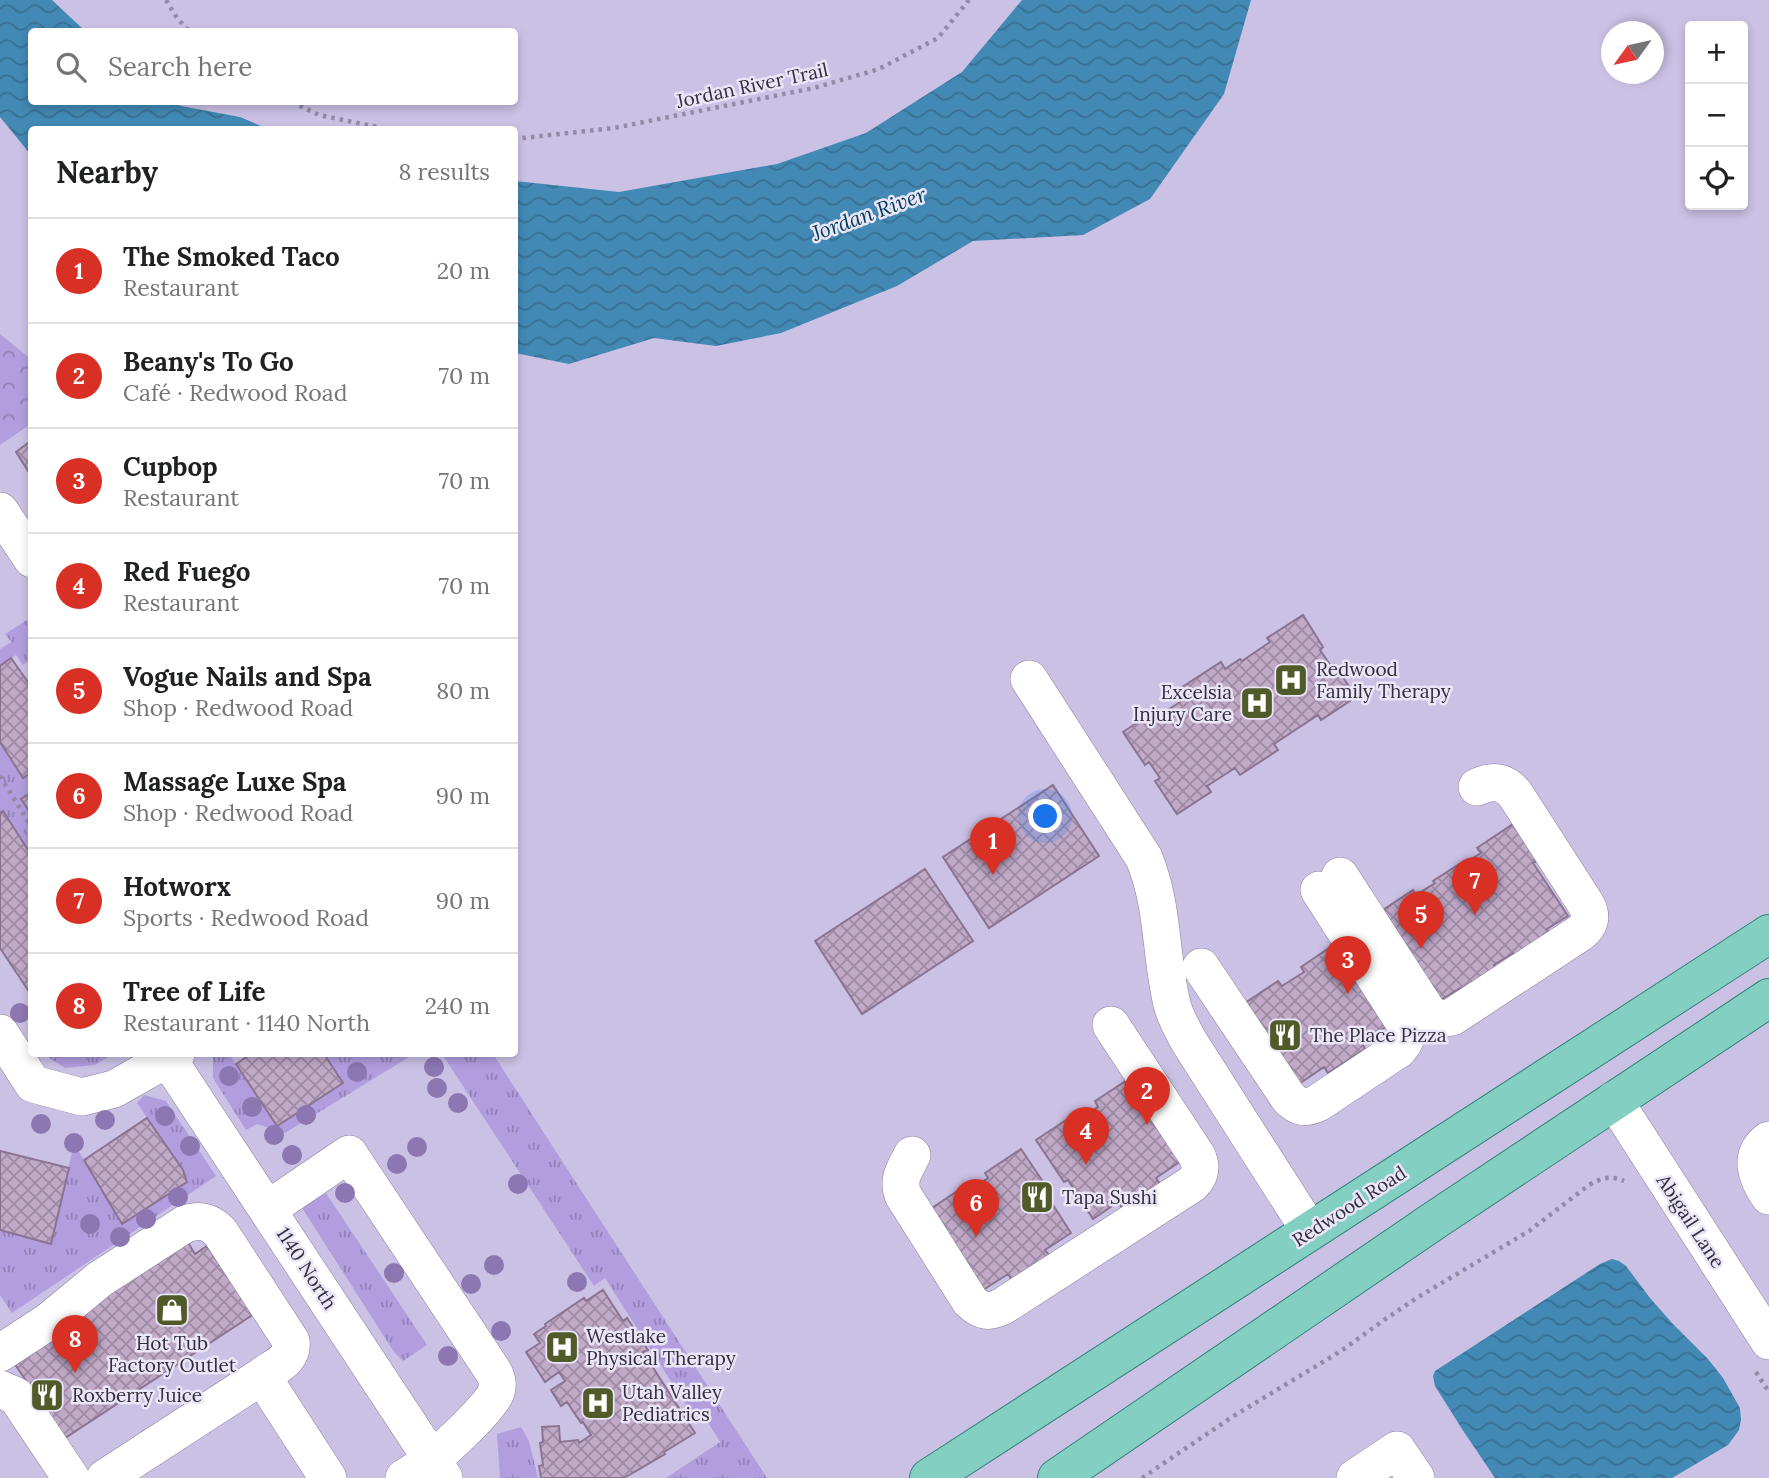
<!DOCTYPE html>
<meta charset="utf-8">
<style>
:root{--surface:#fff;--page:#f2f2f2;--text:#202124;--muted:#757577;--line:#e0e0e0;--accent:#d93025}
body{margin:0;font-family:Lora,serif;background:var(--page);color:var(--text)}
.controls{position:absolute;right:21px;top:21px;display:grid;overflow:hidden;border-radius:7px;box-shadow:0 4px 10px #0003}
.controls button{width:63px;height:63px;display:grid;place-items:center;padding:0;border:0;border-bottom:2px solid var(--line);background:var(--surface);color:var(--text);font:35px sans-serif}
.compass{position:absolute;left:1601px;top:21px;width:63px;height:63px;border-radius:50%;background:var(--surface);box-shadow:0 4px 10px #0003;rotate:237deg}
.you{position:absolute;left:1046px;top:817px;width:24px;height:24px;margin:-18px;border:5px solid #fff;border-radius:50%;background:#1a73e8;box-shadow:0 0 0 10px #1a73e833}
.badge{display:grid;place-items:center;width:46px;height:46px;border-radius:50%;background:var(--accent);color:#fff;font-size:23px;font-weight:700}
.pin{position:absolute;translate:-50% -58px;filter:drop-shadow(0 2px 4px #0008)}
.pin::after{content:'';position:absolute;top:37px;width:24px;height:21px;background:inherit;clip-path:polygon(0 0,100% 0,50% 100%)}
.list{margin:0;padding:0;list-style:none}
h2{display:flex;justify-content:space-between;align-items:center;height:91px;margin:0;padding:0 28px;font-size:30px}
h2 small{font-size:23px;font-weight:400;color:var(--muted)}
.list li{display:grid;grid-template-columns:46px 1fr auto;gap:21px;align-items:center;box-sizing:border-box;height:105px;padding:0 28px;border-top:2px solid var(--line)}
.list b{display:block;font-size:26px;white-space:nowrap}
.list p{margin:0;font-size:23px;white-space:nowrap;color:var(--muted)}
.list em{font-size:23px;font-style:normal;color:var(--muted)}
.icon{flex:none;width:38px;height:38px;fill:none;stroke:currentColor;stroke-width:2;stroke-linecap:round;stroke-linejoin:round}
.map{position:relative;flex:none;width:1769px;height:1478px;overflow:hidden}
.search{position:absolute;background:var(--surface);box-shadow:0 4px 10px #0003;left:28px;top:28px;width:490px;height:77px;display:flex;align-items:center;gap:18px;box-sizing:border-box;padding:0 24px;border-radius:7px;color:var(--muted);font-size:26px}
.panel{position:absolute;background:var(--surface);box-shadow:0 4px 10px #0003;left:28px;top:126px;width:490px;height:931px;border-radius:7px}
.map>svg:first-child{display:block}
.grass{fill:url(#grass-tufts)}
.forest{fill:url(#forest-crowns)}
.water{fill:url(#water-waves)}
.building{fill:url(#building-cross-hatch);stroke:#8b7492;stroke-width:2}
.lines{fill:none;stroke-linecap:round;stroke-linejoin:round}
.minor-casing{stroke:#897fa1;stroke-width:38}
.major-casing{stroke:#318279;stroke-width:40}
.path{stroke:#928ba6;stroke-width:4.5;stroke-dasharray:3.5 5;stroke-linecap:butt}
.minor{stroke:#fff;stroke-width:37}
.major{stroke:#83d0c2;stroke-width:38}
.tree{fill:#8c77b2}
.labels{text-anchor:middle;stroke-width:5;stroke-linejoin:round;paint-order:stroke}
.street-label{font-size:19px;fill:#322e3c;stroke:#eae5f7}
.poi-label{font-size:19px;fill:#322e3c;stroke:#eae5f7;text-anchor:start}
.water-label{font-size:21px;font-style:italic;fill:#003d5b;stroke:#eae5f7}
</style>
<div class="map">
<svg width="1769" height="1478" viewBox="0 0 1769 1478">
<defs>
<pattern id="grass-tufts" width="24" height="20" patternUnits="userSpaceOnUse" patternTransform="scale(1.75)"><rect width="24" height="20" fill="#b29edf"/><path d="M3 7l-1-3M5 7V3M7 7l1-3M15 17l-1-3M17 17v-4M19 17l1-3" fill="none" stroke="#9181b6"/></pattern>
<pattern id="forest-crowns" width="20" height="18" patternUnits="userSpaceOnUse" patternTransform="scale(1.75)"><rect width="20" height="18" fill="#b29edf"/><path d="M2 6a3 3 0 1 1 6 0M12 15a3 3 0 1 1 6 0" fill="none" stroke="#9181b6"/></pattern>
<pattern id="water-waves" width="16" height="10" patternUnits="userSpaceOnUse" patternTransform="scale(1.75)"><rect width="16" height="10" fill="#4289b5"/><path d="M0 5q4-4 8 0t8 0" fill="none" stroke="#387094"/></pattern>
<pattern id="building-cross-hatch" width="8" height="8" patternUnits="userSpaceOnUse" patternTransform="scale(1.75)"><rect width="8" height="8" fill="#c1a9c8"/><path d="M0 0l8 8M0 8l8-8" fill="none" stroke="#9d8aa4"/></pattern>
</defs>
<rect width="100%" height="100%" fill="#cbc1e5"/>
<path class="grass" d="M27 620 31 628V659L23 665 16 655 0 666V649L11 642 5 634Z
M0 742 24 777 31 772V792L21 798 31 815V856L3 811 0 813Z
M43 1054H113L95 1065 65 1068Z
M213 1054H229L277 1126 343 1083 324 1054H414L285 1133 257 1124 246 1130 213 1078Z
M442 1054H493L767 1478H666L720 1442 701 1411 693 1416 605 1278 594 1286Z
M144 1095 166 1101 216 1176 12 1313 0 1295V1230L51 1244 74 1143 122 1224 187 1182 183 1170 137 1103Z
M326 1193 427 1345 403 1361 394 1352 302 1208Z
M521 1427 529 1441 538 1478H500L497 1434Z"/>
<path class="forest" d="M0 334 32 360 31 424 0 445Z"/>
<path class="water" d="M0 0H52L85 31 32 32V102H175L181 106 240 117 268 129 32 130 31 155 0 117Z
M1022 0H1251L1224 94 1150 199 1083 235 973 241 897 286 781 333 716 346 654 338 569 364 515 353V181L619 192 777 164 866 133 962 72Z
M1612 1259 1619 1261 1626 1266 1650 1298 1672 1323 1708 1359 1723 1378 1740 1408 1741 1420 1739 1430 1728 1445 1672 1478H1495L1462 1429 1435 1386 1433 1376 1435 1371 1600 1264Z"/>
<path class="building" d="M32 440V477L16 452Z
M1303 615 1323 647 1320 650 1331 666 1334 664 1356 697 1321 720 1318 715 1274 744 1278 750 1240 775 1235 768 1207 786 1211 792 1177 814 1155 781 1160 778 1149 762 1145 765 1123 732 1158 709 1161 714 1185 699 1179 689 1221 662 1225 669 1240 659 1242 661 1270 642 1267 638Z
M11 658 32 688V772L23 778 0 742V666Z
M1053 785 1099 856 989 928 943 857Z
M32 792V815L21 799Z
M3 811 32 856V996L0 948V813Z
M1513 824 1537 861 1533 863 1568 916 1547 929 1551 936 1517 959 1513 953 1494 965 1499 971 1464 993 1460 988 1439 1001 1377 914 1413 890 1416 895 1435 883 1433 881 1461 863 1462 865 1481 853 1477 848Z
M925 869 973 941 862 1014 815 941Z
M1338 942 1387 1026 1362 1043 1365 1049 1328 1073 1324 1067 1299 1084 1242 1005 1278 981 1282 986 1304 972 1301 967Z
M251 1054H324L343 1083 277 1126 236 1064Z
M1132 1077 1181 1161 1156 1178 1160 1184 1122 1208 1118 1202 1093 1219 1068 1180 1064 1182 1036 1140 1072 1116 1076 1121 1098 1107 1095 1101Z
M147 1118 183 1170 187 1182 122 1224 84 1160Z
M1021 1149 1050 1192 1046 1194 1071 1233 1045 1250 1049 1255 1012 1280 1008 1274 983 1290 926 1212 962 1188 965 1193 988 1178 985 1173Z
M0 1151 69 1168 51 1244 0 1230Z
M187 1241 195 1254 207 1246 254 1314 65 1438 14 1363 41 1337Z
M603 1290 623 1321 627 1318 648 1350 643 1352 695 1433 664 1452 665 1454 624 1478H541L539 1466 543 1465 540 1443 543 1442 542 1427 559 1426 560 1442 578 1440 579 1443 591 1435 583 1422 581 1423 567 1402 561 1406 551 1390 565 1381 559 1372 545 1382 526 1352 540 1343 534 1334 546 1326 545 1324 584 1298 586 1301Z"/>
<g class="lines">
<g class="minor-casing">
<path id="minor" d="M0 511 32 559
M1029 679 1144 858C1164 907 1160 954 1172 1004 1175 1017 1182 1028 1188 1040L1310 1231
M1340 876 1426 1009C1433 1018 1441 1020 1452 1017L1580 933C1590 925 1592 917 1587 906L1515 794C1504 781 1492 780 1477 787
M1201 967 1288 1097C1297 1107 1306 1109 1318 1103L1399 1049C1406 1041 1408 1035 1405 1024L1319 890
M0 1033 33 1084 82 1097 114 1089 176 1054
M168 1059 444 1478
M1614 1100 1769 1341
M1769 1140C1747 1155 1757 1179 1769 1196
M912 1155C905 1169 897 1179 903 1195L970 1301C981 1312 989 1313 1003 1306L1192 1184C1201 1175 1202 1167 1197 1156L1111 1025
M268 1209 349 1154 493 1371C497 1378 499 1384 496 1392 492 1406 445 1449 431 1460 423 1466 413 1472 404 1478
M0 1353 49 1321 100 1279 185 1224C199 1219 209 1221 220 1232L291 1341C294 1360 275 1366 262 1376
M0 1389 16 1396 71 1478
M105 1478 262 1376 328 1478
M1355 1478 1397 1450 1416 1478"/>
</g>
<g class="major-casing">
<path id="major" d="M929 1478 1769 934
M1057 1478 1438 1218 1769 998"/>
</g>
<path class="path" d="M166 0 177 18 190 32
M292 102 319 115 392 130
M514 139 614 128 814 88 879 69 938 38 969 0
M0 776 32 828
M1756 1372 1769 1392
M1142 1478 1232 1417 1341 1351 1384 1320 1415 1299 1529 1231 1589 1185C1601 1178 1611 1175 1624 1181"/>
<use href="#minor" class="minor"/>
<use href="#major" class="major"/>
</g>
<g class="tree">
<circle cx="20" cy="1013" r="10"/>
<circle cx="434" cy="1067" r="10"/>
<circle cx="357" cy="1072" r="10"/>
<circle cx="229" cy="1076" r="10"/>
<circle cx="437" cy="1088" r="10"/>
<circle cx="458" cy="1103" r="10"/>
<circle cx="252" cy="1107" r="10"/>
<circle cx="306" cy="1115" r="10"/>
<circle cx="165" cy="1116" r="10"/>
<circle cx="105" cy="1120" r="10"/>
<circle cx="41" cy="1124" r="10"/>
<circle cx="274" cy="1135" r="10"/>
<circle cx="74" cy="1143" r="10"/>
<circle cx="190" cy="1146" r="10"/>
<circle cx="417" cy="1147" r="10"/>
<circle cx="292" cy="1155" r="10"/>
<circle cx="397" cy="1164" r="10"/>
<circle cx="518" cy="1184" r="10"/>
<circle cx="345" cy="1193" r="10"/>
<circle cx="178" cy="1197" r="10"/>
<circle cx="146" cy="1219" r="10"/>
<circle cx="90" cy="1224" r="10"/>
<circle cx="120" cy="1237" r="10"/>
<circle cx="494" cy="1265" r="10"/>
<circle cx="394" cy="1273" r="10"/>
<circle cx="577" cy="1282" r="10"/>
<circle cx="471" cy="1284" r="10"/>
<circle cx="501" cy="1331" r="10"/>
<circle cx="448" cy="1356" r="10"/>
</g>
<defs>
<g id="hospital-square" transform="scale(1.75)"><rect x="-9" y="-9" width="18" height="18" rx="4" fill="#515b2a" stroke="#eae5f7"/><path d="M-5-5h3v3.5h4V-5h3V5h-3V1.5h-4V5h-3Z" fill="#fff"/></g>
<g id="restaurant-square" transform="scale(1.75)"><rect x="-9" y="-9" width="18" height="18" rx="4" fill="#515b2a" stroke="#eae5f7"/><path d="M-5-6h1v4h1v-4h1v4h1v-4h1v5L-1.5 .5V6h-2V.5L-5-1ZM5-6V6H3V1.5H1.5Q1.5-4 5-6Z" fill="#fff"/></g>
<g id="shop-square" transform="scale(1.75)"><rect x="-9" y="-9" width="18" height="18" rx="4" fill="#515b2a" stroke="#eae5f7"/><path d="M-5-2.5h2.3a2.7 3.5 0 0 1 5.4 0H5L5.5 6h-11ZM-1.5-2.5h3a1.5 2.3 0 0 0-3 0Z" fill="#fff"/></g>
</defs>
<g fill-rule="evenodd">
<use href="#hospital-square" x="1291" y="680"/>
<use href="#hospital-square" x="1257" y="703"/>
<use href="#restaurant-square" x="1285" y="1035"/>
<use href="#restaurant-square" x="1037" y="1197"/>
<use href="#shop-square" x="172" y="1310"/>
<use href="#hospital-square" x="562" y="1347"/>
<use href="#restaurant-square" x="47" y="1395"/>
<use href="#hospital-square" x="598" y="1403"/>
</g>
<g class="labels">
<g class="street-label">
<text transform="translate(752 85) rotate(-12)" y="7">Jordan River Trail</text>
<text transform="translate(1349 1206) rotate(-33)" y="7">Redwood Road</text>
<text transform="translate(1691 1221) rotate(57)" y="7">Abigail Lane</text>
<text transform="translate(307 1268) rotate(57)" y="7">1140 North</text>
</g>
<g class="poi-label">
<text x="1316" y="676">Redwood<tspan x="1316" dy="22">Family Therapy</tspan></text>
<text x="1232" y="699" text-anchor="end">Excelsia<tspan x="1232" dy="22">Injury Care</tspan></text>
<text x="1310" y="1042">The Place Pizza</text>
<text x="1062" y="1204">Tapa Sushi</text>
<text x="586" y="1343">Westlake<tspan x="586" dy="22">Physical Therapy</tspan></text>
<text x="172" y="1350" text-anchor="middle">Hot Tub<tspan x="172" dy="22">Factory Outlet</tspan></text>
<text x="622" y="1399">Utah Valley<tspan x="622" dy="22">Pediatrics</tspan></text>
<text x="72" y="1402">Roxberry Juice</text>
</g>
<g class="water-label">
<text transform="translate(869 214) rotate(-20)" y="7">Jordan River</text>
</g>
</g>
</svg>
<div class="controls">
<button>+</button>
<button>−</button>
<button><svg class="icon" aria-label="locate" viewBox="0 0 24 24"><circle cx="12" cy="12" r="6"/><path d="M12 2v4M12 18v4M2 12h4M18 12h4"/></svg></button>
</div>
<svg class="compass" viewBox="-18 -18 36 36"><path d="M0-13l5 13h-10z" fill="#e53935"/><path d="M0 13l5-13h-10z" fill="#757577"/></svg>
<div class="you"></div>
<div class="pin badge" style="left:993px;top:875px">1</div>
<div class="pin badge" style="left:1147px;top:1125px">2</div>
<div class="pin badge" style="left:1348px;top:994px">3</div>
<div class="pin badge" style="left:1086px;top:1165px">4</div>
<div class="pin badge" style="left:1421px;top:949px">5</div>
<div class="pin badge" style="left:976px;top:1237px">6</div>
<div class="pin badge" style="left:1475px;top:915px">7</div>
<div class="pin badge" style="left:75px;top:1373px">8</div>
<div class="search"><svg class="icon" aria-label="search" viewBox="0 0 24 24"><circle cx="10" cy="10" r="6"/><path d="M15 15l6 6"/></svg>Search here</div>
<section class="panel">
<h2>Nearby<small>8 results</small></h2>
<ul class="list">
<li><span class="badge">1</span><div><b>The Smoked Taco</b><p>Restaurant</p></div><em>20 m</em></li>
<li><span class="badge">2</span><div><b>Beany's To Go</b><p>Café · Redwood Road</p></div><em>70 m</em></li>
<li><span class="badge">3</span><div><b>Cupbop</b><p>Restaurant</p></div><em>70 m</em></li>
<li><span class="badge">4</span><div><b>Red Fuego</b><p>Restaurant</p></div><em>70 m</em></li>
<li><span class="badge">5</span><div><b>Vogue Nails and Spa</b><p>Shop · Redwood Road</p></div><em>80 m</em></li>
<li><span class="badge">6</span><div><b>Massage Luxe Spa</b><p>Shop · Redwood Road</p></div><em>90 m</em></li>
<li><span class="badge">7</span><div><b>Hotworx</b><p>Sports · Redwood Road</p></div><em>90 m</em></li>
<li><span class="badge">8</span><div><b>Tree of Life</b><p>Restaurant · 1140 North</p></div><em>240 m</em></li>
</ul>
</section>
</div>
